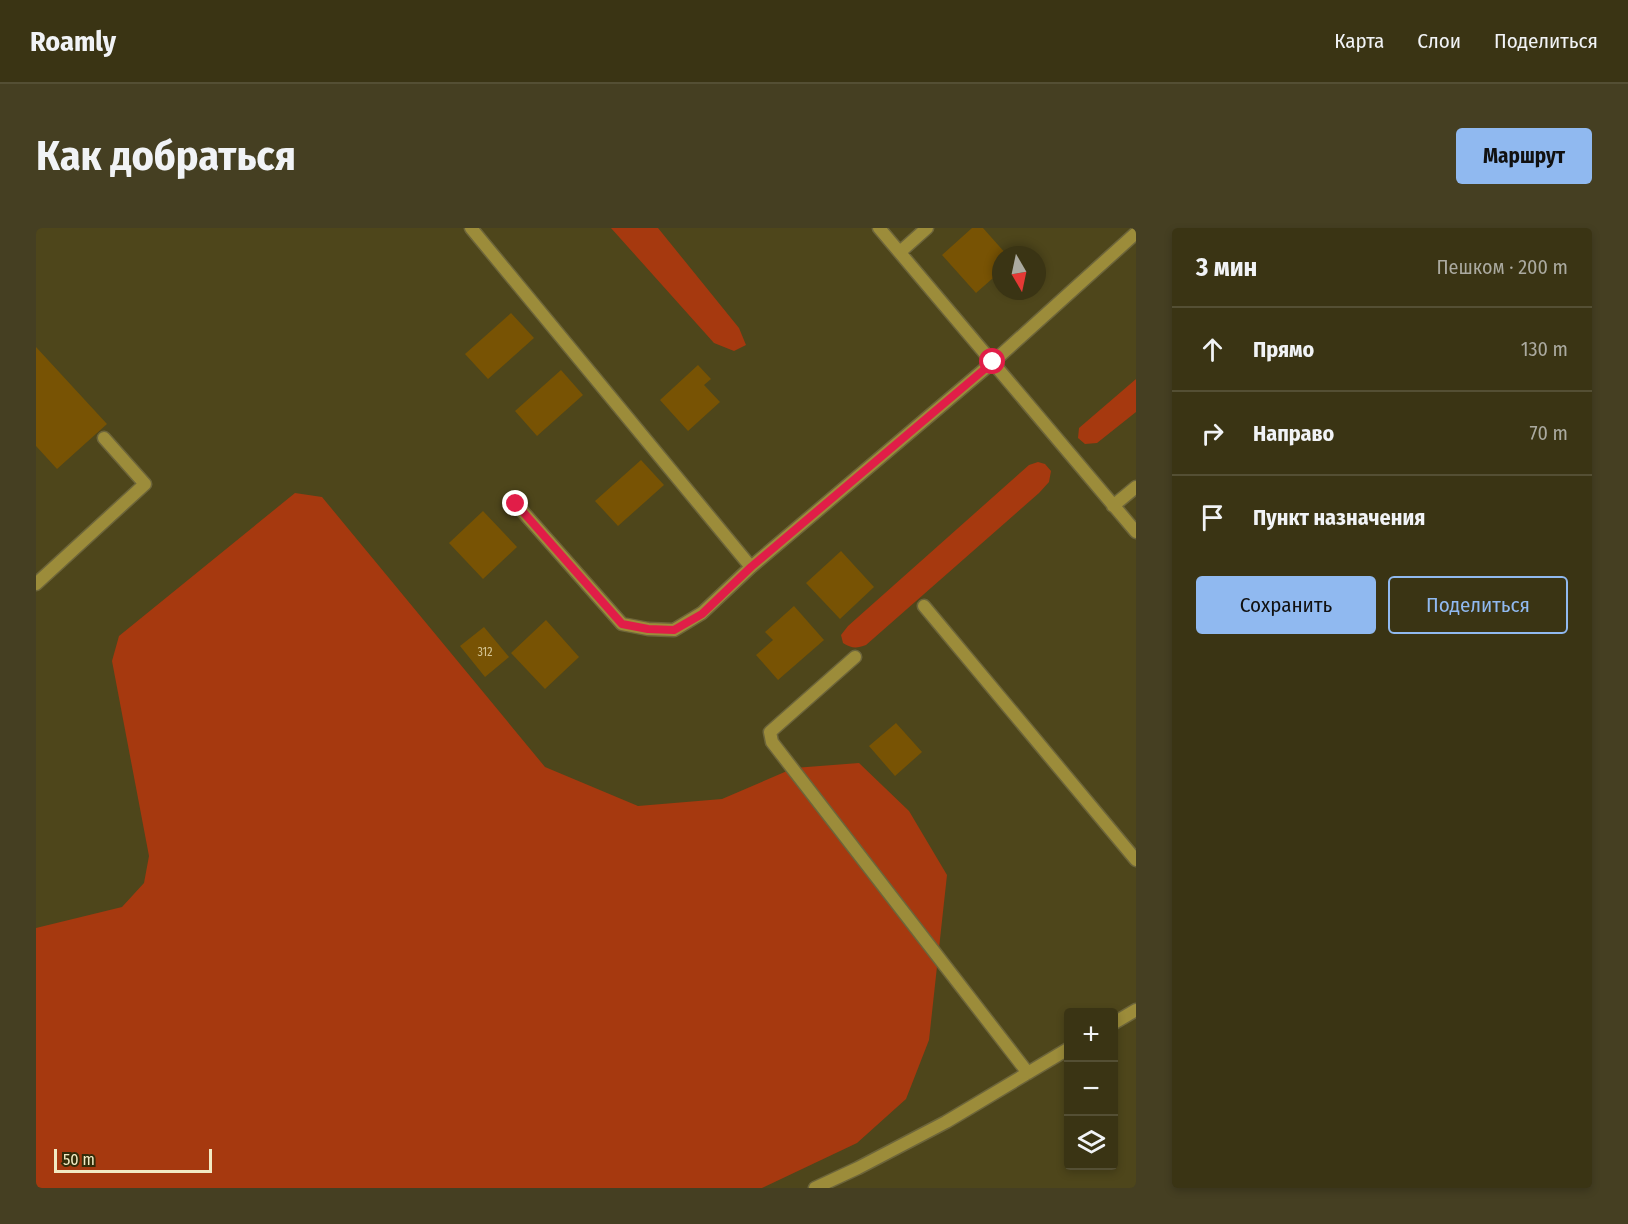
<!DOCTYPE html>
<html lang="ru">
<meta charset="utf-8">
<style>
:root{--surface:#3a3414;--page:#453f22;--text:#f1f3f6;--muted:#abaaa0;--line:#544f34;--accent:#90b9f0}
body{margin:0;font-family:"Fira Sans Condensed",sans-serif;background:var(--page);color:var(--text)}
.controls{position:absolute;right:18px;bottom:18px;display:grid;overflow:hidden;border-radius:6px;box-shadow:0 3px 9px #0003}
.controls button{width:54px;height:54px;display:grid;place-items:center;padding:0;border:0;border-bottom:2px solid var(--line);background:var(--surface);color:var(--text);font:30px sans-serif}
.compass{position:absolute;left:956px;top:18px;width:54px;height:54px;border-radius:50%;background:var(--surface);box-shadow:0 3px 9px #0003;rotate:171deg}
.scale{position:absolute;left:18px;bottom:15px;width:158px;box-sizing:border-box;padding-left:6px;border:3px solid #f2eac3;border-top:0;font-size:16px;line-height:21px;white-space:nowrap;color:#f2eac3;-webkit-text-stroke:4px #322c09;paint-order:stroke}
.stop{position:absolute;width:18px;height:18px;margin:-14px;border:4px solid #e11d48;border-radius:50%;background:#fff}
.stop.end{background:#e11d48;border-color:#fff;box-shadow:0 2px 6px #0008}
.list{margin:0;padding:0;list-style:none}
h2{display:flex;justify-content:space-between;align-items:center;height:78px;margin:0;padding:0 24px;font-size:26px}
h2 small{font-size:20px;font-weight:400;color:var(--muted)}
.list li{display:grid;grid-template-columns:39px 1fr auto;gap:18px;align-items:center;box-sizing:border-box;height:84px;padding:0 24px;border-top:2px solid var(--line)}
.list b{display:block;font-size:22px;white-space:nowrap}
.list em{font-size:20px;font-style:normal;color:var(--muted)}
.actions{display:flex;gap:12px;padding:18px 24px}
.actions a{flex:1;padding:14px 0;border:2px solid var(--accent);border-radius:6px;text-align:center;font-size:21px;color:var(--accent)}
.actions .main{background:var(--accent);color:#111}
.icon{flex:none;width:33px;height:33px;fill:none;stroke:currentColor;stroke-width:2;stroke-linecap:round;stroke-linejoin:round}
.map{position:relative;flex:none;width:1100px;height:960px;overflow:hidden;border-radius:6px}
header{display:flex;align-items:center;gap:36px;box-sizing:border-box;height:84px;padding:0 30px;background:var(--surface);border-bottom:2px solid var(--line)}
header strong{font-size:28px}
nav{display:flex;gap:33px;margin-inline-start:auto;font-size:21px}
.intro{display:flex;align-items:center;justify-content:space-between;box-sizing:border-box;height:144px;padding:0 36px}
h1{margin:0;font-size:42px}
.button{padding:15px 27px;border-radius:6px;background:var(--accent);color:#111;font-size:21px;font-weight:700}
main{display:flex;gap:36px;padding:0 36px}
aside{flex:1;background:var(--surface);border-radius:6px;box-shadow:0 3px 9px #0003}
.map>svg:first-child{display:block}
.green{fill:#a6390f}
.building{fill:#785304}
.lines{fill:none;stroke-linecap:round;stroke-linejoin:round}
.lane-casing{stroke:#6d653a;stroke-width:15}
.lane{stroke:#9c8c3a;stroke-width:12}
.route{stroke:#e11d48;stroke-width:8}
.labels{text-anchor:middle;stroke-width:5;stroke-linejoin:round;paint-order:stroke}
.number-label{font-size:12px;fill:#d4c493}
</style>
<header>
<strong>Roamly</strong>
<nav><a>Карта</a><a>Слои</a><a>Поделиться</a></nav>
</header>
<div class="intro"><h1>Как добраться</h1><a class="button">Маршрут</a></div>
<main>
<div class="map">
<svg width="1100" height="960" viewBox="0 0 1100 960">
<rect width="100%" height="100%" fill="#4e461b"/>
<path class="green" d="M575 0H622L703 100 710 117 698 123 678 115Z
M1100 151V184L1061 215 1049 216 1042 210 1043 200Z
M1002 234 1009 236 1015 243 1013 254 1003 265 830 417C820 421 815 420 807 415L805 407 812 398 993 237Z
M259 265 286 269 509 539 602 578 686 571 758 540 823 535 873 583 911 647 893 812 870 871 821 915 726 960H0V700L86 679 108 655 113 628 76 433 83 408Z"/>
<path class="building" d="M936 0H947L971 27H965V43L940 65 906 27Z
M475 85 498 110 452 151 429 126Z
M0 119 71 196 21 241 0 218Z
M662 137 675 151 668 157 684 174 652 203 624 172Z
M525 142 547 167 501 208 479 183Z
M605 232 628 257 582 298 559 273Z
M447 283 481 319 447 351 413 315Z
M805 323 838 359 804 391 770 355Z
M758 378 788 412 742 452 720 427 737 412 729 404Z
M510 392 543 429 509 461 475 425Z
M448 399 473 429 449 449 424 418Z
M860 495 886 524 859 548 833 518Z"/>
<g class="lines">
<g class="lane-casing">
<path id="lane" d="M435 0 715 339
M843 0 1100 304
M864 24 891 0
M480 276 586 396 612 401 638 402 666 385 715 339 957 134 1100 5
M1077 278 1100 259
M0 356 109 256 68 210
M888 378 1100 632
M819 429 734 504 736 514 992 845
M1078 795 1100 782
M779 960 822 940 910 894 1032 821"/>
</g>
<use href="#lane" class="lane"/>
</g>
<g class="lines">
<path class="route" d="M480 276 586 396 612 401 638 402 666 386 715 339 957 134"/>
</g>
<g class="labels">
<g class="number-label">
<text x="449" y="428">312</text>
</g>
</g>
</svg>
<div class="controls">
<button>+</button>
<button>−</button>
<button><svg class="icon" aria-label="layers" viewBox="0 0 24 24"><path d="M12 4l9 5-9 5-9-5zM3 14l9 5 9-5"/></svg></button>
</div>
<svg class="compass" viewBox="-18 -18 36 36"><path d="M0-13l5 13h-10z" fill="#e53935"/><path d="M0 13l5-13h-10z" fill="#abaaa0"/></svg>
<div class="scale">50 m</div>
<div class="stop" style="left:957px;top:134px"></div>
<div class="stop end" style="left:480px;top:276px"></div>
</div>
<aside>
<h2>3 мин<small>Пешком · 200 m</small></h2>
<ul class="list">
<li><svg class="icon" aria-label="ahead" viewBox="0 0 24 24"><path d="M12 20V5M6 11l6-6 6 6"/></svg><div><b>Прямо</b></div><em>130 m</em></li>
<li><svg class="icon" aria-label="right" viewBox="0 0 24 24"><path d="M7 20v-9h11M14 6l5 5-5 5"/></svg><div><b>Направо</b></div><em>70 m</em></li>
<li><svg class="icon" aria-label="arrive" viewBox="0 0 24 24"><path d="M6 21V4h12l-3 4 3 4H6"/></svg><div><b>Пункт назначения</b></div></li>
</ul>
<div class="actions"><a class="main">Сохранить</a><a>Поделиться</a></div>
</aside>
</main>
